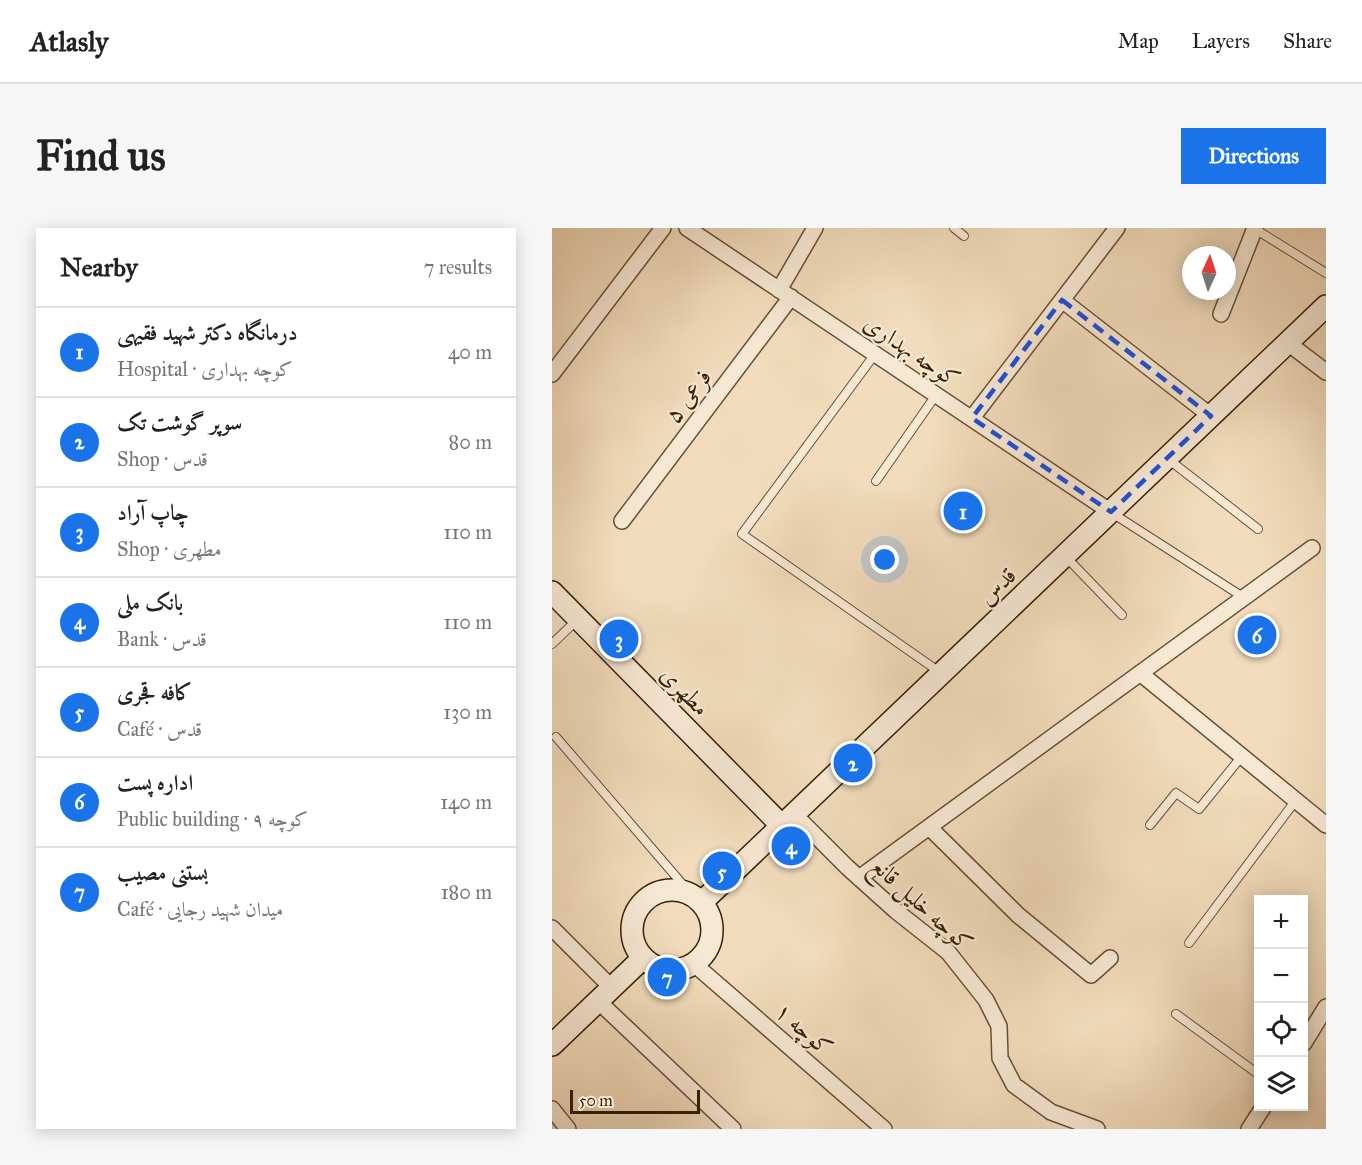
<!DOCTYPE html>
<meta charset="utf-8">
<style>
:root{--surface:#fff;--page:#f6f6f6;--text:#222;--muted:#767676;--line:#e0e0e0;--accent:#1a73e8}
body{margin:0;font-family:"IM FELL Great Primer",Amiri,serif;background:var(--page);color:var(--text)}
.controls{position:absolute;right:18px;bottom:18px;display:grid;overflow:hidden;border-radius:0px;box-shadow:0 3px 15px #0003}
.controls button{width:54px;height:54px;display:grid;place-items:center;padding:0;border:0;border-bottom:2px solid var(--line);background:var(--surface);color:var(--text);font:30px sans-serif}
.compass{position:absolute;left:630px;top:18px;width:54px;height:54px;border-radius:50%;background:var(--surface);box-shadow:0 3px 15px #0003;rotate:3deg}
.scale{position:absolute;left:18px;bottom:15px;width:130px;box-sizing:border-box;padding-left:6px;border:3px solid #3a2205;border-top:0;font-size:16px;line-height:21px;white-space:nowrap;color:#3a2205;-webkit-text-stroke:4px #f7e8d4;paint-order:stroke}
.you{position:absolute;left:333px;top:332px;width:21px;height:21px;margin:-15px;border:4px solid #fff;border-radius:50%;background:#1a73e8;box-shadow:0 0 0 9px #1a73e833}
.badge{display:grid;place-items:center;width:39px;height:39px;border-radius:50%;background:var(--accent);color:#fff;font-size:20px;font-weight:700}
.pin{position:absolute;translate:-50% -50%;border:3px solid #fff;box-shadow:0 2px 6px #0006}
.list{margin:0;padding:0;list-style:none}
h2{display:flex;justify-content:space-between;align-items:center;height:78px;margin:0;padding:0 24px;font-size:26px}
h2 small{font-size:20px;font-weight:400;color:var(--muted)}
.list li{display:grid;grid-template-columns:39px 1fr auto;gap:18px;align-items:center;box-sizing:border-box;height:90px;padding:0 24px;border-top:2px solid var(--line)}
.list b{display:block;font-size:22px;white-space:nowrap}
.list p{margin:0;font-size:20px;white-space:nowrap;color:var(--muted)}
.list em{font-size:20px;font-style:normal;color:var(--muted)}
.icon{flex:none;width:33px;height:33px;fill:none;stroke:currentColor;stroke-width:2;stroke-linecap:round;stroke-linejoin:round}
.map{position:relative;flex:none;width:774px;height:901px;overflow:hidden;border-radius:0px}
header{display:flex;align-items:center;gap:36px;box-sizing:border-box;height:84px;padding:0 30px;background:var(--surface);border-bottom:2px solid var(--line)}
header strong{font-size:28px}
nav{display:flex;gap:33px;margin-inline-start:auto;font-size:21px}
.intro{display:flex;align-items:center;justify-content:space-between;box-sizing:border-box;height:144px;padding:0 36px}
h1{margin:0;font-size:42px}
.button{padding:15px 27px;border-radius:0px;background:var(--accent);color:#fff;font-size:21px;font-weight:700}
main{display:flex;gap:36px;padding:0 36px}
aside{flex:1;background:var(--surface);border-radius:0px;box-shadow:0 3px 15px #0003}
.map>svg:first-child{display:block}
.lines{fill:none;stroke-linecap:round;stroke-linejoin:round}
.lane-casing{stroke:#685033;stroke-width:10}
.street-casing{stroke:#685033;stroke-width:18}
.secondary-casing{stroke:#3a2205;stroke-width:24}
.lane{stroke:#f7e8d4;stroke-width:8}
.street{stroke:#f7e8d4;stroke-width:15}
.secondary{stroke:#f7e8d4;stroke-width:21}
.marked{fill:none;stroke:#1d4ed8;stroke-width:4.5;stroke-dasharray:12 8;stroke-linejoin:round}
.labels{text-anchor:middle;stroke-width:4.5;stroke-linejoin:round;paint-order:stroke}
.street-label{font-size:24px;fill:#3a2205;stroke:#f7e8d4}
</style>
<header>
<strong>Atlasly</strong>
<nav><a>Map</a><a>Layers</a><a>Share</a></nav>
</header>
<div class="intro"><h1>Find us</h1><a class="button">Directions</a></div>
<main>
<aside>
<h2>Nearby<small>7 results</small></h2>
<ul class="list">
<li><span class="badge">1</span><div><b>درمانگاه دکتر شهید فقیهی</b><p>Hospital · کوچه بهداری</p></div><em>40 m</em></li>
<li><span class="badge">2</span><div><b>سوپر گوشت تک</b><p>Shop · قدس</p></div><em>80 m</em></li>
<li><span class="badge">3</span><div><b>چاپ آراد</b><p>Shop · مطهری</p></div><em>110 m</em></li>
<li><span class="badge">4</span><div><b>بانک ملی</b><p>Bank · قدس</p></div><em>110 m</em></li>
<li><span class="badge">5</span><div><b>کافه قجری</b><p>Café · قدس</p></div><em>130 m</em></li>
<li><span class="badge">6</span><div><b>اداره پست</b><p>Public building · کوچه ۹</p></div><em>140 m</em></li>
<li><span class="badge">7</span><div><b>بستنی مصیب</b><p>Café · میدان شهید رجایی</p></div><em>180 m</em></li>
</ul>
</aside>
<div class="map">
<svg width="774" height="901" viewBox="0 0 774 901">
<rect width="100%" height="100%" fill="#f2dcbd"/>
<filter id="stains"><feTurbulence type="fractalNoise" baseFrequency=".00333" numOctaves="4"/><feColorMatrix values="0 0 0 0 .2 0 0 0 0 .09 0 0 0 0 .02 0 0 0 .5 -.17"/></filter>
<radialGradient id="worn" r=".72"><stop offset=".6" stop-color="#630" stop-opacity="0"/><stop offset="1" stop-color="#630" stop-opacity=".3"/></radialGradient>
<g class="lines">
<g class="lane-casing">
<path id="lane" d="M402 0 412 8
M703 1 774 45
M323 126 190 306 389 445
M616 231 706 301
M324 253 384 167
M560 285 691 369
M514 329 570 387
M0 416 25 392
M4 509 139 666
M598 597 624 565 647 581 690 528
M637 715 744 572
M624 786 706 846"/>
</g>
<g class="street-casing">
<path id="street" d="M135 0 559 284
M227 62 263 0
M510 72 659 188
M669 86 703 0
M736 115 774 144
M0 146 111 0
M420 190 565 0
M70 293 239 69
M588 445 774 597
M242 586 295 639 344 683 396 724 434 772 447 798 448 830 462 857 499 884 545 901
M377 599 466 687 539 747 558 730
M307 650 760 320
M0 700 60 760
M142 736 332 901
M45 772 181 901
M752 815 774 779
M0 881 16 901
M697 901 712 878"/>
</g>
<g class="secondary-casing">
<path id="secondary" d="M0 364 230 598
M80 702a40 40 0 1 1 80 0a40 40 0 1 1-80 0Z
M150 674 774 78
M0 817 91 730"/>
</g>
<use href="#lane" class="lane"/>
<use href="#street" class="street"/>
<use href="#secondary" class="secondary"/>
</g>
<path class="marked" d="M510 72 659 188 559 284 420 190Z"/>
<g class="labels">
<g class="street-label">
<text transform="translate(360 123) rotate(34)" y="8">کوچه بهداری</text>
<text transform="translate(136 168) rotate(-53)" y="8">فرعی ۵</text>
<text transform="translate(445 358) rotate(-44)" y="8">قدس</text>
<text transform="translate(133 463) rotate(46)" y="8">مطهری</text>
<text transform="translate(370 676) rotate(42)" y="8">کوچه خلیل قانع</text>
<text transform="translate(252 801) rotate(41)" y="8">کوچه ۱</text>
</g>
</g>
<rect width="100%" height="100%" filter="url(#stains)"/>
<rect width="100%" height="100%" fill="url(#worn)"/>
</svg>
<div class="controls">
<button>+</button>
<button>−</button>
<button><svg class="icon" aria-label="locate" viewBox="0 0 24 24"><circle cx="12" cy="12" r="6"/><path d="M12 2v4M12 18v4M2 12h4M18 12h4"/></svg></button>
<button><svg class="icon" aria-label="layers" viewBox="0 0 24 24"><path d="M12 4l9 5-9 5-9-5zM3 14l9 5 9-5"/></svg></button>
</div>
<svg class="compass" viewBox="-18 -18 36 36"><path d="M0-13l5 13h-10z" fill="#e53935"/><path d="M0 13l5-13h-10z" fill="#767676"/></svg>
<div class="scale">50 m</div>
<div class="you"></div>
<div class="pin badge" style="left:411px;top:283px">1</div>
<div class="pin badge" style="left:301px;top:535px">2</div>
<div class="pin badge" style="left:67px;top:411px">3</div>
<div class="pin badge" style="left:239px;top:618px">4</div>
<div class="pin badge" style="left:170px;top:643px">5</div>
<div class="pin badge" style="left:705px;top:407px">6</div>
<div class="pin badge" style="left:115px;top:749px">7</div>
</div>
</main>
